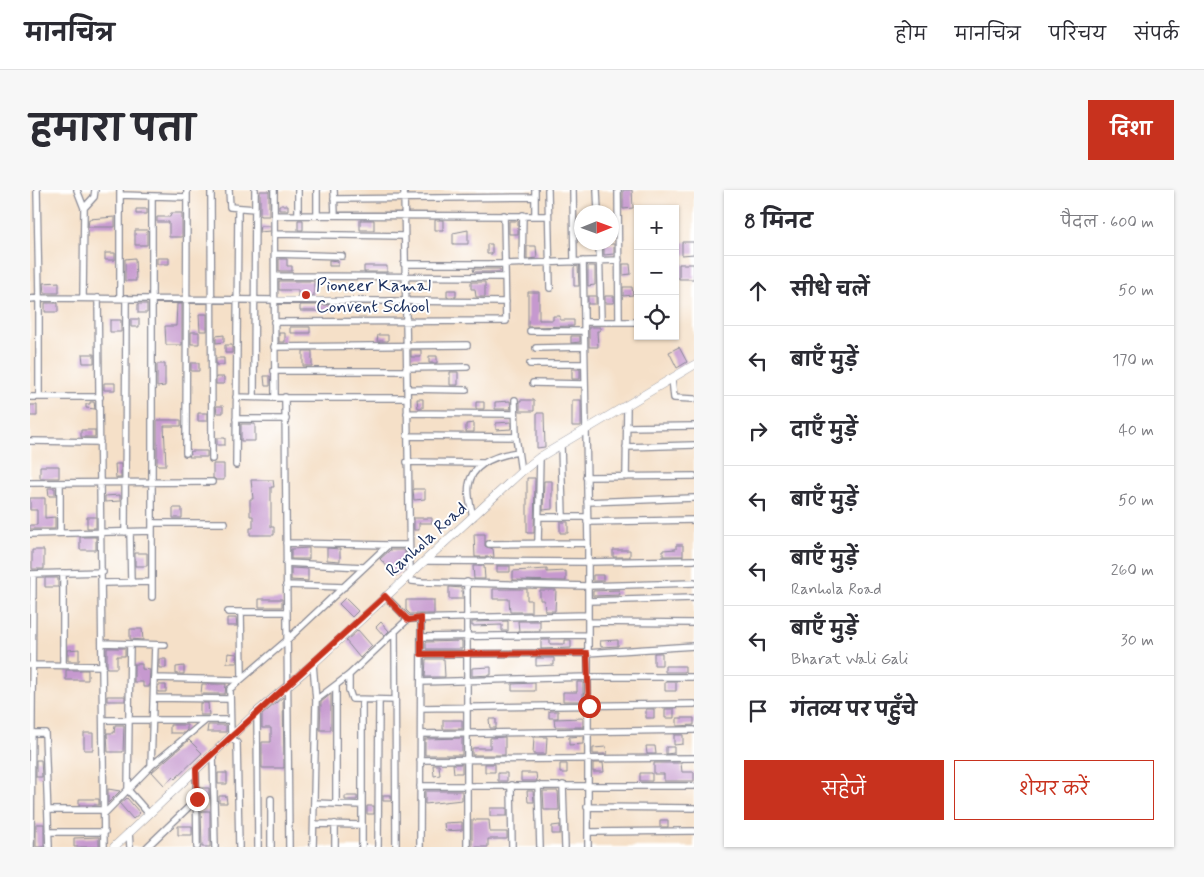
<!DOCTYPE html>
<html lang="hi">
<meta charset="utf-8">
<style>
:root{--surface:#fff;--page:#f7f7f7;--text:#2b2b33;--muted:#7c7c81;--line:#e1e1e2;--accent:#c8321e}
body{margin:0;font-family:Mynerve,"Playpen Sans Deva",sans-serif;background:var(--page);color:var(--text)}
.controls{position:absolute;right:15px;top:15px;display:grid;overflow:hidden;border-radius:0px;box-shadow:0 1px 4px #0004}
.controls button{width:45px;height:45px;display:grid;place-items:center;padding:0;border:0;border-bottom:1px solid var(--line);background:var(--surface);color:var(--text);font:25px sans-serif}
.compass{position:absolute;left:544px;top:15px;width:45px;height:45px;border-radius:50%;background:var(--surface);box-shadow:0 1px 4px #0004;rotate:89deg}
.stop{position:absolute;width:15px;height:15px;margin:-11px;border:4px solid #c8321e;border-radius:50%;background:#fff}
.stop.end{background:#c8321e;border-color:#fff;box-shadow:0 1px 5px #0008}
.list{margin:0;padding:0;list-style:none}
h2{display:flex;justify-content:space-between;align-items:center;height:65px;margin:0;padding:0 20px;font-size:21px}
h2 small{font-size:16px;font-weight:400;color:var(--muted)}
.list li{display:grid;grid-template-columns:32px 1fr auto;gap:15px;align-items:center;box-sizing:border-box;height:70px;padding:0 20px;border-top:1px solid var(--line)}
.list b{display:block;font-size:19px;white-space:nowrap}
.list p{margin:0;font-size:16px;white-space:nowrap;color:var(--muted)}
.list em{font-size:16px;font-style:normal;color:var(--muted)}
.actions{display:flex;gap:10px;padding:15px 20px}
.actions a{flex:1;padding:11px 0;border:1px solid var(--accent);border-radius:0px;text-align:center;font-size:18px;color:var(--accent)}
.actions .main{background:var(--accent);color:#fff}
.icon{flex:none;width:28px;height:28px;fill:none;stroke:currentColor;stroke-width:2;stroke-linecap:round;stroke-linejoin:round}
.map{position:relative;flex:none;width:664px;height:657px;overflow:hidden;border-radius:0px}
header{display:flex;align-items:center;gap:30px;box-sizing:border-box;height:70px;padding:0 25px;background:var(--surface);border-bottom:1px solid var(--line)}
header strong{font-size:24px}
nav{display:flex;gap:28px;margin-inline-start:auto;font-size:18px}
.intro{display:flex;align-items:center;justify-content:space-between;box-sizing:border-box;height:120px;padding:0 30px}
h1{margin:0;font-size:35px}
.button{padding:12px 22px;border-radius:0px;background:var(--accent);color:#fff;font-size:18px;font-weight:700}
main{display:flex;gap:30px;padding:0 30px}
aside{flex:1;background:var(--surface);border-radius:0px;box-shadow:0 1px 4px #0004}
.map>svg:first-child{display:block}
.building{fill:#c699cf}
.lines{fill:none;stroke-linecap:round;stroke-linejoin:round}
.street-casing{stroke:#888893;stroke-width:8}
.secondary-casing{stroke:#888893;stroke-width:9}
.street{stroke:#fff;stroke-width:5.5}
.secondary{stroke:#fff;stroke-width:8}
.route{stroke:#c8321e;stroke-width:6}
.poi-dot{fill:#c8321e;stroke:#fff;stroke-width:2}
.labels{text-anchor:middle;stroke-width:4;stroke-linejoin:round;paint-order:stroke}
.poi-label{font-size:18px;fill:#1b2f5e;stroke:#fff;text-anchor:start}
.street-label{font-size:18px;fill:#1b2f5e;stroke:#fff}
</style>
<header>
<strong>मानचित्र</strong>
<nav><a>होम</a><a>मानचित्र</a><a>परिचय</a><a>संपर्क</a></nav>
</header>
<div class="intro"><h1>हमारा पता</h1><a class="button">दिशा</a></div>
<main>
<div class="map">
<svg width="664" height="657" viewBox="0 0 664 657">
<rect width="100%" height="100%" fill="#fff"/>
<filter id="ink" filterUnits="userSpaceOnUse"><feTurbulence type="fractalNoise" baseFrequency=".02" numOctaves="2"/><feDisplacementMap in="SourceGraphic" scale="10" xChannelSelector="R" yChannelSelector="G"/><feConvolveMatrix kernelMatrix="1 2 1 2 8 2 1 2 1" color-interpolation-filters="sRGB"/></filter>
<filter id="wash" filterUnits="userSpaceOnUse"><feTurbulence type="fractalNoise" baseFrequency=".0096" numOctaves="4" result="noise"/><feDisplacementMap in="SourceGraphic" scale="20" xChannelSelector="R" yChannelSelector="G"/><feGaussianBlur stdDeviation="1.12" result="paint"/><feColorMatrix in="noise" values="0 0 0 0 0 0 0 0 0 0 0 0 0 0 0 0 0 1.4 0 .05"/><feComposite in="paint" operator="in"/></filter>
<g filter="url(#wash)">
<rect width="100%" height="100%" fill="#f5e0c8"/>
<g id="blocks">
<path class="building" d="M593 0H602L603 18 593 19Z
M230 1H239V26H230Z
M249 15H258V20H249Z
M106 19H117V24H106Z
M141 23H152V47H139V32H127V27H140Z
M85 27V37H58L59 29Z
M268 30H273V40H268Z
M330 30H344V40H330Z
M405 30H413V40H405Z
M479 31H488V44H479Z
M230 36H239L240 41 229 42Z
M105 40H117V55H105Z
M438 40V54H423V43Z
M652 52H664V64L652 65Z
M457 54H462V64H457Z
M574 54H584V64L574 65Z
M497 56H506L507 68 497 69Z
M75 63H85V70H75Z
M105 68 106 91H95V69Z
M127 68H139V74H127Z
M249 69H257V76H262V81H249Z
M299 70 308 71V76H299Z
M593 74H600L601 84 593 85Z
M649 74H664V89H649Z
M334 76H357V82H334Z
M548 76 549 96H544V77Z
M558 76H565V95L558 96Z
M443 79H470V82H444Z
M249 91H284V106H268V100H249Z
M29 92V103H14L13 93Z
M441 92H455V107H446L445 99H441Z
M593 97H602L603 105 593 106Z
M417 100H426V107H417Z
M498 102H509V130H523V126H530V130H544V136L498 137Z
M558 106H566V114H558Z
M575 106H584V113H575Z
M15 113H28V122H15Z
M108 114H117V123H108Z
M147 114H152V155H136L135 136H146Z
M270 115H303V121H270Z
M169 124H177V141H170Z
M101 129H109V137H101Z
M80 130H91V142H80Z
M260 137H280V143H260Z
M559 137H570V141H567L568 157H559Z
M161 142H169V154H161Z
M249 143H255V152H249Z
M194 145V152L186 153V146Z
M348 145H358V151H347Z
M541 146H550V152L541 153Z
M195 155H202V163H195Z
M649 157 657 172 647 178 639 162Z
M381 160H391V167H381Z
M273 161H282V176H273Z
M52 164H64V173H53Z
M399 166H407V173H399Z
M186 168H194V175H186Z
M161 173H169V181H161Z
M127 174H135V196L127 197Z
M542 179H550V189H542Z
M420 182H428V195H420Z
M234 186H240V196H235Z
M186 187H194V194H186Z
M74 193H85V200H74Z
M387 209H393V218H388Z
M490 210H504V221H490Z
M542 210H551V236H542Z
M480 211 481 219H465V212Z
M60 212H64L65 219 56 218V214H60Z
M446 212H454V219H446Z
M0 215H7V226H0Z
M186 216H193V223H187Z
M168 223H177V231H168Z
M507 223H514L515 257 507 258Z
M127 230H151V236H134L136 275H127Z
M481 232V239L466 240V233Z
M444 233V242H436V234Z
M211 234H225V251H211Z
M51 240H65V247H51Z
M187 248H195V255H187Z
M161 261H177V267H159Z
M85 274H91V288H86Z
M183 274H194V290H186L183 288Z
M10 276H29V288H10Z
M497 288H505L504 343H497Z
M221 290H243L244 297H241V337H244V345H220V338H223V326H220V309H223Z
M514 291H522V319L513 320Z
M18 298H25V306H19Z
M383 299H395V309L384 310Z
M90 305V311L75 312V306Z
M0 308H15V328L25 327V339H0V335H7V320H0Z
M143 318H152V328H143Z
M57 327H66V338H57Z
M384 328H402V333H389V340H384Z
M530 332H538V343H530Z
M444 344H455V356L463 359 464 367H445Z
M50 347H66V360H50Z
M646 355H653V366H633V360L646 359Z
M279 358V369H261V359Z
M297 358 310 359V371L297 370Z
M2 360H14V379H2Z
M360 360H375V378L366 386 350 369Z
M583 360H600V367H583Z
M105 363H117V376H105Z
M443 376H454L455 389H444Z
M467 376H480V382H467Z
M261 378 278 379V391L261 390Z
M517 379V382L536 381V391L483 390V381Z
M563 385H573V391H563Z
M15 388H28V397H15Z
M419 397 432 398V409H419Z
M463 399H497V410H501V422H480L479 409H463Z
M510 400H526L525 421H515L514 410H510Z
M589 400 590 405 563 406V401Z
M315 408 328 421 322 427 309 414Z
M229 409H252V417H229Z
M376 410H404V424H380L376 420Z
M197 428H206L207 436H197Z
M478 431V441H472V435L442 436V432Z
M488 431H510V441H489Z
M351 432 359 441 354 446 346 437Z
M100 439H112L113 450 100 449Z
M328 440 342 456 330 468 316 451Z
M511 450H520V454H535V450H541V458L511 459Z
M588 450V456L571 457 570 451Z
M432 451V459H396V452Z
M77 458H95V466H87V478H77Z
M49 459V471H38V460Z
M198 463 207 464V473H197Z
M624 463H632V475H624Z
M506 468H524V475L506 476Z
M129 469H136V478H129Z
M396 469H414L415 487H395Z
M104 474H112V479L120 480 119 497H113V492H104Z
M154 476V484H146V477Z
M635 476H655V482H635Z
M461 477V485L442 486V478Z
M36 480H58V490H36Z
M547 492H553V511H533V502H547Z
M635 492H646V501H635Z
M505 493V501H482V494Z
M172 494H196L195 504H171Z
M128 495H136V502H128Z
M301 504V540H290L291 512Z
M77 506H95V511H77Z
M253 507 254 578H232V552H241V538H232V525Z
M170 513H178L179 525H170Z
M616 519H624V528H616Z
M635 519H644V528H635Z
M519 521H528V528H519Z
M553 528V537H525L524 529Z
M647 528H664V535L647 536Z
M459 529H466V538H460Z
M413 530H432V539H413Z
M85 535H94L93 562H78L77 543H84Z
M140 535H157V540L154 543H140Z
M178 535H196V542H177Z
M54 543H63V560H54Z
M644 545H653V554L644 555Z
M553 546V554L539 555V547Z
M475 547V565H442V558H460V548Z
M504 547H517L516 564H503Z
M432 548V565H395V549Z
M159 550 172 563 145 589 143 587 134 595 122 582Z
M616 556H625L626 564H617Z
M576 557 577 564H563V558Z
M636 557H644V563L636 564Z
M6 570H11L12 587H6Z
M563 573H573L574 582H563Z
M624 573H651L652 582H664V591H634V584H624Z
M423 574H432V583H424Z
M455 574H465V582H455Z
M530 574H537V583H530Z
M403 575H409L410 585 404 586Z
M188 583H197V594H188Z
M468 583H477V591H468Z
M491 583H506L507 591H491Z
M610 583H622V591H610Z
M171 598H179V609L172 610Z
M78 599 90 601 78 613Z
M395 601H432V610L395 614Z
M497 601H503L504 612H498Z
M513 601H528L529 620H514Z
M353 605H361V611H353Z
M189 606H196L197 613H189Z
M315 606H327V610H315Z
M97 608 110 623 103 629 90 614Z
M49 609H69V615H49Z
M337 616H344V624H337Z
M460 618H477V626H460Z
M171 621H180V657H172Z
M442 630H459L460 642H477V649H458V657H442Z
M630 630H638V637H630Z
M432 632V640L415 641 414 633Z
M6 634H14V657H6Z
M530 635V644H522V636Z
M148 636H162V645H148Z
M69 647V657H44V648Z"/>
</g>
</g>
<g filter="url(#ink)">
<use href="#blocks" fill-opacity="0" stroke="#888893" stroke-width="1"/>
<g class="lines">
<g class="street-casing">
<path id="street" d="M47 0 54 18
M90 0V108
M181 0 182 269
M199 0 200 17 225 19
M244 0 245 208H377
M268 0V25
M287 0V25
M304 0 305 25
M374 0 380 383
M518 0 520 98
M543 0 544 72
M567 0 568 22
M588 0 589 132
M90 5 157 7
M122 6V407
M304 9 505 7
M244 25 518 26
M505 26V0
M244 44 374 46
M569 52 571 132
M245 64 312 66
M553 71 558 353V657
M374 74H475L589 70
M492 74 493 25
M245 86 475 87
M53 108 54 18 64 7 65 0
M68 108 74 657
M0 109 9 108 7 0
M244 132 476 131 474 25
M554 132H608
M500 141H554
M244 157 437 155
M506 158 554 157
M500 174H554
M376 178 437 177
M244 181H377
M642 188 644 208 664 209
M503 193 554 194
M377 199 436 200
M0 207H70
M9 207V108L476 112
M206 207 245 208
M224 207 225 0
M255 207 259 657
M485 210 486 247 491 282
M377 223 485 224
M206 229H256
M596 237 664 236
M377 246 486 247
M0 251 70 252
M531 255 533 327
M596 257 664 255
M156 263 157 0
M377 272 454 273
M206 275 208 19
M556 287 664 286
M596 287 597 216
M0 293 182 292
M30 293V343
M557 312 664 308
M443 327C441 317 437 305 439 295 442 272 469 265 488 262
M509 327H557
M557 332 664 330
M122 333H195
M95 342 96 108
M100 342 101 393
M0 344 122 341
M256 353 358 355
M508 353 510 267
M459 354 558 353
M394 371 558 372 664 370
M256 373 333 377
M33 383V475
M0 384 73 382
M378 386 382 391 392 392 557 396 664 393
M73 393 122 392
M256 395 314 397
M355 406 378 429 558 425
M558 411 664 408
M198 422H256
M211 422 212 486
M558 432 664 433
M365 441 366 657
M391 447 558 445
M73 453 135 455
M100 454 98 600 119 624
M391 464 557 463 664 456
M0 475 73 476
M319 485V500L322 509 365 510
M124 488 208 490
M391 492 558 487H664
M306 496V614
M124 508 199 509
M286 510 319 485 378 429
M391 518 664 514
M227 522 228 657
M74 530H200
M1 543H15L19 657
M391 544 664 540
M183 563 185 657
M390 570 664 568
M121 576 125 455
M166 579 167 657
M481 595 482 657
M508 595 510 657
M533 595 535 657
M390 596H664
M284 613 332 615
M557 617 664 618
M18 620H75
M75 623 121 576 175 531
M284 634 332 635
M305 634V657
M18 642H75
M99 642 100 657
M558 642 664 641
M1 657 3 384
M117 657 167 609
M209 657 207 553 201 547 200 499 256 451 358 355H379
M241 657V609
M283 657 286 510 283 474
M332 657V511
M348 657 349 511
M390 657 391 428
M437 657V392"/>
</g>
<g class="secondary-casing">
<path id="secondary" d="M84 657 227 522 283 474 491 282 510 267 664 175"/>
</g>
<use href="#street" class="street"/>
<use href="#secondary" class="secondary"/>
</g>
</g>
<g class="lines" filter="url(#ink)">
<path class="route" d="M167 609 166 579 355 406 378 430 391 428V464L557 463 559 516"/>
</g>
<circle class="poi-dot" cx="276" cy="105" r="5"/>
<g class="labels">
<g class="poi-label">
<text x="286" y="101">Pioneer Kamal<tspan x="286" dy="21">Convent School</tspan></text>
</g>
<g class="street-label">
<text transform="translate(396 349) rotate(-42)" y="6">Ranhola Road</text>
</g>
</g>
</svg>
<div class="controls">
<button>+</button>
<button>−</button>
<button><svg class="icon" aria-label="locate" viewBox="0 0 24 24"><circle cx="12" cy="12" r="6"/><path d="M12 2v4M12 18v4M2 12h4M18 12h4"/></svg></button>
</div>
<svg class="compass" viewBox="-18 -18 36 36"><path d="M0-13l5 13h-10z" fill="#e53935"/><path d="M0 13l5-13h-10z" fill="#7c7c81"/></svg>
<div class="stop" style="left:559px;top:516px"></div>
<div class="stop end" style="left:167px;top:609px"></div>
</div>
<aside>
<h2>8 मिनट<small>पैदल · 600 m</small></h2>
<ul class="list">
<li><svg class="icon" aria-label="ahead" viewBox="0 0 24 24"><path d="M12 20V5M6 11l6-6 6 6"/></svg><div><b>सीधे चलें</b></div><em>50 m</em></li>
<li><svg class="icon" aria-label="left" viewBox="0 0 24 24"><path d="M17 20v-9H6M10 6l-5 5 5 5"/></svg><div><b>बाएँ मुड़ें</b></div><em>170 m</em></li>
<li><svg class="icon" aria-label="right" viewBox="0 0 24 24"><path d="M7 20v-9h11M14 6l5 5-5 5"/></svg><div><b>दाएँ मुड़ें</b></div><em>40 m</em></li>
<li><svg class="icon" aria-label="left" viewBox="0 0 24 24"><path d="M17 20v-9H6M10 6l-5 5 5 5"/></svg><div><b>बाएँ मुड़ें</b></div><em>50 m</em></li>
<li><svg class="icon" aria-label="left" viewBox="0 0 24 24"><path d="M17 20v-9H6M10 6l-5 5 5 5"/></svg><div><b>बाएँ मुड़ें</b><p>Ranhola Road</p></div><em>260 m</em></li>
<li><svg class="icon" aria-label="left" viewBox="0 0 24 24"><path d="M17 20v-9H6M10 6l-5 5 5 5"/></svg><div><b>बाएँ मुड़ें</b><p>Bharat Wali Gali</p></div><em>30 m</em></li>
<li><svg class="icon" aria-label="arrive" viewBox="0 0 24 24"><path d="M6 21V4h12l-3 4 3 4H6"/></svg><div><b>गंतव्य पर पहुँचे</b></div></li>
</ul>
<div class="actions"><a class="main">सहेजें</a><a>शेयर करें</a></div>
</aside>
</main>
